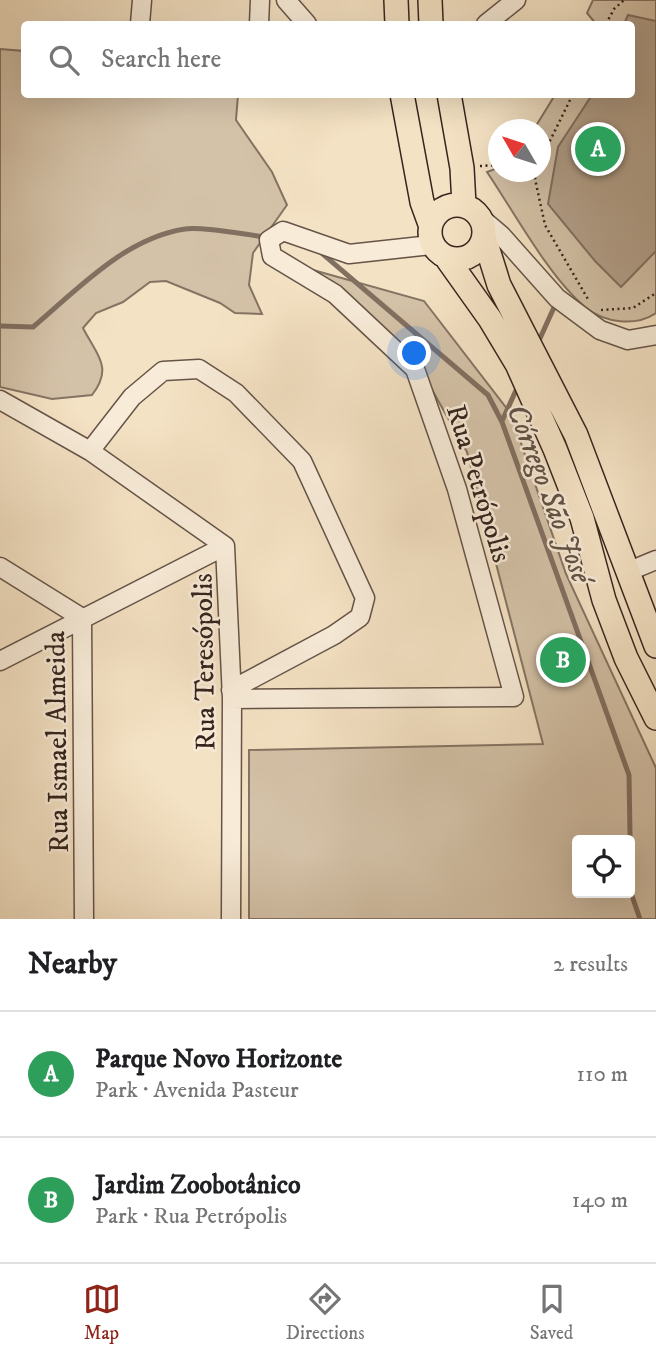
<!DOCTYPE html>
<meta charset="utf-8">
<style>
:root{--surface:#fff;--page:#f2f2f2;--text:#202124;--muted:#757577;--line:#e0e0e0;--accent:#8f2418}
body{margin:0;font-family:"IM FELL DW Pica",serif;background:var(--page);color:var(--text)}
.controls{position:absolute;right:21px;bottom:21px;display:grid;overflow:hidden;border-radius:7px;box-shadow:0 7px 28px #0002}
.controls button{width:63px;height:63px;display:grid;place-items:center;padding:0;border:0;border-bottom:2px solid var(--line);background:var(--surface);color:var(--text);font:35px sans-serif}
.compass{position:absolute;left:488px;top:119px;width:63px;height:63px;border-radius:50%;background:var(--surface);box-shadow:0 7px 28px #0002;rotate:309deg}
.you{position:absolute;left:415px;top:354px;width:24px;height:24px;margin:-18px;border:5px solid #fff;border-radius:50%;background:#1a73e8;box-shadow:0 0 0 10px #1a73e833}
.badge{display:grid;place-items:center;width:46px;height:46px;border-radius:50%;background:var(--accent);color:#fff;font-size:23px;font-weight:700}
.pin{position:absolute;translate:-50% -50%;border:4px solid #fff;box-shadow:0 2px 7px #0006}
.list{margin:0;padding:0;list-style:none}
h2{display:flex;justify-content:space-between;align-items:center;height:91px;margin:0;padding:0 28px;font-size:30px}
h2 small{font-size:23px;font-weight:400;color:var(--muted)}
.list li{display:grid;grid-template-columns:46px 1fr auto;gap:21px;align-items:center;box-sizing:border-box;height:126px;padding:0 28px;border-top:2px solid var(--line)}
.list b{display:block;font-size:26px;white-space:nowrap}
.list p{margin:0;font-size:23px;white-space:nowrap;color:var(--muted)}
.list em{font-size:23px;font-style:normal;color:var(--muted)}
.icon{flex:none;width:38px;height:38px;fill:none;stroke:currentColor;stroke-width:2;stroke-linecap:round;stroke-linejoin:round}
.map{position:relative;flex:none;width:656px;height:919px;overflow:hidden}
.search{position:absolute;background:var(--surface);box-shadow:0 7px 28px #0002;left:21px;right:21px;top:21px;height:77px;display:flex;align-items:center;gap:18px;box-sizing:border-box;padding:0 24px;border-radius:7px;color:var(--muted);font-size:26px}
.sheet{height:343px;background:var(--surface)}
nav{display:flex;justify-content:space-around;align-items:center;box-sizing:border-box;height:98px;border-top:2px solid var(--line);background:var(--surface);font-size:19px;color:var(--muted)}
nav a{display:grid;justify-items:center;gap:4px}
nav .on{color:var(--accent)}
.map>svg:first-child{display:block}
.green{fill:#d4c2a8;stroke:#857363;stroke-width:2;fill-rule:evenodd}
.water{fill:#b3a18c;stroke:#816f60;stroke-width:2}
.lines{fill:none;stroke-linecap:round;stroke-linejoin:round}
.stream{stroke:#816f60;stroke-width:5}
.minor-casing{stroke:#665448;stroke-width:21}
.major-casing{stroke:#36241e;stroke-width:26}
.path{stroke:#36241e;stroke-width:2.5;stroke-dasharray:2 3.5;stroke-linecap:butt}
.minor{stroke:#f8ecd9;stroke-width:18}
.major{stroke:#f4e2c4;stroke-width:23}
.labels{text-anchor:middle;stroke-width:5;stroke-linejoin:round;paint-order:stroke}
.street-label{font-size:28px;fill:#36241e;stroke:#f8ecd9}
.water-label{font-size:30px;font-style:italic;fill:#625044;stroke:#f8ecd9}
</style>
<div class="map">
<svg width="656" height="919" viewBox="0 0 656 919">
<rect width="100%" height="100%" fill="#f4e2c4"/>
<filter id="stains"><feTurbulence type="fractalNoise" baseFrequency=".00286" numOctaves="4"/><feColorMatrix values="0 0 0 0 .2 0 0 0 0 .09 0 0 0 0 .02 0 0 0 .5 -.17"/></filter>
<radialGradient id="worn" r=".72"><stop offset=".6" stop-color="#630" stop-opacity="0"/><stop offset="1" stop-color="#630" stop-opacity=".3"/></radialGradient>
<path class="green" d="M593 0H656V313C635 327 605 323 585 307 549 277 514 212 487 172L498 168V172H540V130L534 129 555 95 632 94V24H596L587 13Z
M0 49 24 51V94L238 95 236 120 272 172 287 205 253 253 249 285 262 314 235 313 220 303 166 281 150 282 123 302 96 313 83 328C96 354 114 367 92 395L52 399 0 387Z
M313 270 424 301 511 414 566 574 656 768V919H249V750L543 744 467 452 413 356ZM577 840H630V893H577Z"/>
<path class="water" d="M628 15 656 21V251L621 287 595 261 548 204 558 147 592 95 632 94V24H624Z"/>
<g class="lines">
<path class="stream" d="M318 250 488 395 502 422 629 775 631 893 640 919
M0 326 33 327C78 289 125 238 185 229 202 226 246 235 266 237
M537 345 556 303
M502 421 518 386"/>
<g class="minor-casing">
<path id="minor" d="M286 0 307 24
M140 24 142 0
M259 24 260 0
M486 24 516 0
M481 218 501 235 557 298 600 330 628 340 656 335
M0 400 90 451 225 546 232 699 231 919
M90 451 132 397 163 371 199 369 236 393 302 461 365 598 360 617 334 635 231 690
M0 567 82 618
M627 572 656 560
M82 618 84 919
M0 661 225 546
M232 699 514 697 457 489 415 369 335 294 272 256 269 240 283 231 349 254 431 245"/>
</g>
<g class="major-casing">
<path id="major" d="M396 0 397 24
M430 0 431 24
M402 94 422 202 430 224
M449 94 462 168 464 205
M430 232a27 27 0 1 1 54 0a27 27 0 1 1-54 0Z
M485 240 499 285 576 435 656 646
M448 260 490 319 517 364 555 449 582 518 604 600 626 658 656 718"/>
</g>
<path class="path" d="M606 24 614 9 624 0
M540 161 573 94
M480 166 498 165
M537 172 535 179 545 225 589 301
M601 310 633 308 656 293"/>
<use href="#minor" class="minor"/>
<use href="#major" class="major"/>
</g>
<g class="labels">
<g class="street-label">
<text transform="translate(480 483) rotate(73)" y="10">Rua Petrópolis</text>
<text transform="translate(203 662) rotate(-91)" y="10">Rua Teresópolis</text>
<text transform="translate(56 742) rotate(-91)" y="10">Rua Ismael Almeida</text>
</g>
<g class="water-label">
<text transform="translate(550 493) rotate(69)" y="10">Córrego São José</text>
</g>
</g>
<rect width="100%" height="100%" filter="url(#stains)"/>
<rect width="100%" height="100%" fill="url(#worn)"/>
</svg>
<div class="controls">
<button><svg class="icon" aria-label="locate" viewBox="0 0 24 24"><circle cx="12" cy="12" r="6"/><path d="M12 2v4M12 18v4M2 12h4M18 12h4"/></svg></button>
</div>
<svg class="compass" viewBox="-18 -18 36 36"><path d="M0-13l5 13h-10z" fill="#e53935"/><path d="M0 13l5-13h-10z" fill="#757577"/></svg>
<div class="you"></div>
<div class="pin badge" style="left:598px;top:149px;background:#2e9e5b">A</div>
<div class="pin badge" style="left:563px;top:660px;background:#2e9e5b">B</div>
<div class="search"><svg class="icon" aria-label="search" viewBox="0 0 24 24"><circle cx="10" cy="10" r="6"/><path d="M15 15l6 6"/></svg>Search here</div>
</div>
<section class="sheet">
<h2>Nearby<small>2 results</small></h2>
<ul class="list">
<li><span class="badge" style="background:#2e9e5b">A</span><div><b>Parque Novo Horizonte</b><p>Park · Avenida Pasteur</p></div><em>110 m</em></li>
<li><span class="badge" style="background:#2e9e5b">B</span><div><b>Jardim Zoobotânico</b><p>Park · Rua Petrópolis</p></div><em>140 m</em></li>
</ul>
</section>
<nav>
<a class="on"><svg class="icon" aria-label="map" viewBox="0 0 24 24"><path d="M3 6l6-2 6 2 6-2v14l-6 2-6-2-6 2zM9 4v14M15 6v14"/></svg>Map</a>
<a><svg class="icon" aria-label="directions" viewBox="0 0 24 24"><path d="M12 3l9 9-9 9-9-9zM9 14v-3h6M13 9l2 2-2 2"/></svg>Directions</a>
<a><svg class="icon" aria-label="saved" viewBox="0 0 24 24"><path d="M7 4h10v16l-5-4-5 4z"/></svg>Saved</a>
</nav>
